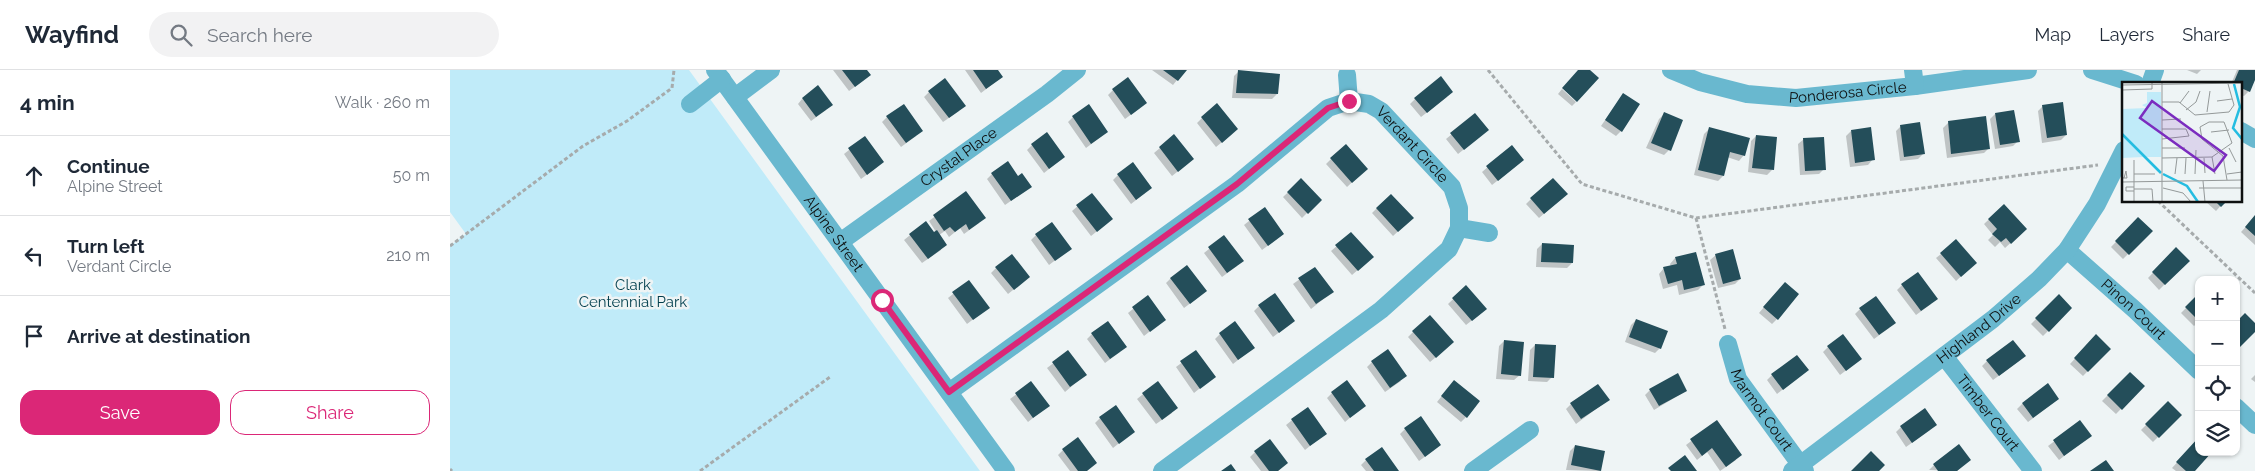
<!DOCTYPE html>
<meta charset="utf-8">
<style>
:root{--surface:#fff;--page:#f2f2f3;--text:#1f2937;--muted:#747a83;--line:#e0e1e3;--accent:#db2777}
body{margin:0;font-family:Raleway,sans-serif;background:var(--page);color:var(--text)}
.controls{position:absolute;right:15px;bottom:15px;display:grid;overflow:hidden;border-radius:10px;box-shadow:0 1px 4px #0004}
.controls button{width:45px;height:45px;display:grid;place-items:center;padding:0;border:0;border-bottom:1px solid var(--line);background:var(--surface);color:var(--text);font:25px sans-serif}
.stop{position:absolute;width:15px;height:15px;margin:-11px;border:4px solid #db2777;border-radius:50%;background:#fff}
.stop.end{background:#db2777;border-color:#fff;box-shadow:0 1px 5px #0008}
.list{margin:0;padding:0;list-style:none}
h2{display:flex;justify-content:space-between;align-items:center;height:65px;margin:0;padding:0 20px;font-size:21px}
h2 small{font-size:16px;font-weight:400;color:var(--muted)}
.list li{display:grid;grid-template-columns:32px 1fr auto;gap:15px;align-items:center;box-sizing:border-box;height:80px;padding:0 20px;border-top:1px solid var(--line)}
.list b{display:block;font-size:19px;white-space:nowrap}
.list p{margin:0;font-size:16px;white-space:nowrap;color:var(--muted)}
.list em{font-size:16px;font-style:normal;color:var(--muted)}
.actions{display:flex;gap:10px;padding:15px 20px}
.actions a{flex:1;padding:11px 0;border:1px solid var(--accent);border-radius:15px;text-align:center;font-size:18px;color:var(--accent)}
.actions .main{background:var(--accent);color:#fff}
.icon{flex:none;width:28px;height:28px;fill:none;stroke:currentColor;stroke-width:2;stroke-linecap:round;stroke-linejoin:round}
.map{position:relative;flex:none;width:1805px;height:401px;overflow:hidden}
header{display:flex;align-items:center;gap:30px;box-sizing:border-box;height:70px;padding:0 25px;background:var(--surface);border-bottom:1px solid var(--line)}
header strong{font-size:24px}
nav{display:flex;gap:28px;margin-inline-start:auto;font-size:18px}
.search{width:350px;height:45px;background:var(--page);display:flex;align-items:center;gap:12px;box-sizing:border-box;padding:0 18px;border-radius:28px;color:var(--muted);font-size:19px}
main{display:flex}
aside{flex:1;background:var(--surface)}
.map>svg:first-child{display:block}
.green{fill:#c0ebf9}
.shadow{fill:#0003}
.building{fill:#244e5a}
.lines{fill:none;stroke-linecap:round;stroke-linejoin:round}
.path{stroke:#a6abac;stroke-width:3;stroke-dasharray:4 2.5;stroke-linecap:butt}
.minor{stroke:#69b8cf;stroke-width:18}
.route{stroke:#db2777;stroke-width:6}
.labels{text-anchor:middle;stroke-width:5;stroke-linejoin:round;paint-order:stroke}
.street-label{font-size:15px;fill:#0e1010;stroke:#eef4f5}
.park-label{font-size:15px;fill:#003e4d;stroke:#eef4f5}
.inset-river{fill:none;stroke:#25bde1;stroke-width:2.5}
.inset-road{fill:none;stroke:#949999;stroke-width:1}
.view{fill:#7b2cbf;fill-opacity:0.15;stroke:#7b2cbf;stroke-width:2.5}
.inset-edge{fill:none;stroke:#0e1010;stroke-width:2.5}
</style>
<header>
<strong>Wayfind</strong>
<div class="search"><svg class="icon" aria-label="search" viewBox="0 0 24 24"><circle cx="10" cy="10" r="6"/><path d="M15 15l6 6"/></svg>Search here</div>
<nav><a>Map</a><a>Layers</a><a>Share</a></nav>
</header>
<main>
<aside>
<h2>4 min<small>Walk · 260 m</small></h2>
<ul class="list">
<li><svg class="icon" aria-label="ahead" viewBox="0 0 24 24"><path d="M12 20V5M6 11l6-6 6 6"/></svg><div><b>Continue</b><p>Alpine Street</p></div><em>50 m</em></li>
<li><svg class="icon" aria-label="left" viewBox="0 0 24 24"><path d="M17 20v-9H6M10 6l-5 5 5 5"/></svg><div><b>Turn left</b><p>Verdant Circle</p></div><em>210 m</em></li>
<li><svg class="icon" aria-label="arrive" viewBox="0 0 24 24"><path d="M6 21V4h12l-3 4 3 4H6"/></svg><div><b>Arrive at destination</b></div></li>
</ul>
<div class="actions"><a class="main">Save</a><a>Share</a></div>
</aside>
<div class="map">
<svg width="1805" height="401" viewBox="0 0 1805 401">
<rect width="100%" height="100%" fill="#eef4f5"/>
<path class="green" d="M0 0H239L530 401H0V176L16 164 0 142Z"/>
<path class="shadow" d="M383 0H415L414 10 399 21Z
M515 0H547L552 7 531 23Z
M702 0H735L723 15Z
M1737 0H1751L1747 4Z
M1787 0H1805V7L1799 21 1794 26 1791 25V14H1781Z
M789 1 827 24 822 29 782 28 784 6Z
M1112 19 1126 32 1122 36 1108 24Z
M663 20 690 38 675 49 658 25Z
M479 22 509 41 493 52 474 27Z
M1173 24 1171 61 1166 66 1151 56Z
M997 27 971 47 960 34 965 29Z
M352 29 376 40 361 51 348 34Z
M1593 36 1616 65 1611 70 1592 73 1588 41Z
M1214 44 1232 51 1219 80 1214 85 1196 78 1209 49Z
M1545 44 1568 71 1563 76 1545 79 1540 49Z
M1025 45 1032 65 1008 84 996 69Z
M437 47 466 66 451 77 432 52Z
M623 47 652 66 636 78 618 52Z
M752 48 782 64 766 77 747 53Z
M1535 48 1539 78 1534 83 1497 88 1493 58 1498 53Z
M1451 56 1473 84 1468 89 1450 91 1446 61Z
M1259 59 1294 85 1289 91 1277 87 1273 106 1268 111 1244 105 1254 64Z
M1401 61 1423 89 1418 95 1400 97 1396 66Z
M724 66 737 94 722 106 704 83Z
M1306 66 1322 100 1317 105 1298 102 1301 71Z
M414 68 427 97 411 109 394 84Z
M1354 69 1374 99 1369 104 1350 105 1348 74Z
M582 75 614 87 594 103 577 80Z
M1061 77 1067 95 1042 115 1032 102Z
M881 89 911 104 897 117 876 94Z
M542 104 568 108 575 121 555 135 537 109Z
M668 105 695 123 681 134 663 110Z
M851 110 870 130 852 148 833 127Z
M516 123 529 153 514 164 510 158 499 167 495 161 489 165 491 180 472 193 454 170 475 153 483 164 486 162 479 151Z
M642 124 656 154 641 166 622 141Z
M1081 129H1111L1089 148 1076 134Z
M1755 131H1775L1766 141Z
M1554 135 1576 159 1555 178 1550 172 1545 177 1538 170 1543 165 1534 154Z
M927 138 957 153 943 166 922 143Z
M814 139 833 164 812 180 794 155Z
M1805 147V175L1791 162Z
M1688 149 1701 161 1673 189 1661 177Z
M901 164 917 192 902 205 881 181Z
M586 165 620 179 599 195 581 170Z
M774 167 787 196 772 207 754 183Z
M1092 174 1122 193 1117 198 1086 197 1087 179Z
M1726 179 1738 191 1709 220 1698 208Z
M1491 184 1520 198 1506 211 1486 188Z
M1266 185 1290 209 1285 214 1268 218 1260 190Z
M1225 188 1253 215 1248 220 1229 225 1227 215 1213 219 1209 204 1214 198 1221 197 1220 194Z
M546 198 573 212 558 224 541 203Z
M865 198 882 222 861 239 843 214Z
M721 208 750 226 734 238 716 213Z
M518 212 538 238 517 254 498 228Z
M1452 215 1481 234 1466 245 1447 220Z
M1016 217 1030 244 1016 255 998 234Z
M1330 218 1327 249 1322 254 1309 243Z
M1749 225V251L1744 256 1731 243Z
M1609 226 1621 238 1593 266 1581 254Z
M698 227 709 254 694 266 678 243Z
M809 236 844 251 823 267 804 241Z
M1410 239 1439 258 1424 269 1405 244Z
M1186 250 1210 278 1205 283 1175 272 1181 255Z
M963 262 998 277 980 292 958 267Z
M642 264 670 282 655 293 637 269Z
M770 264 803 278 783 294 765 269Z
M1646 266 1659 279 1633 306 1620 294Z
M1054 271 1070 305 1064 310 1046 309 1049 276Z
M1085 275 1102 307 1097 312 1078 311 1080 280Z
M1378 277 1411 289 1390 305 1373 282Z
M618 282 635 305 615 322 597 298Z
M746 282 760 310 744 323 726 297Z
M1537 291H1569L1543 310 1532 296Z
M922 292 951 311 935 322 917 297Z
M1357 300 1327 324 1317 310 1322 305Z
M1680 303 1693 316 1666 344 1652 331Z
M1805 305V312L1801 309Z
M708 312 722 343 706 354 687 329Z
M581 313 598 336 578 352 560 329Z
M999 317 1016 347 1011 352 987 332Z
M1200 320 1236 321 1204 340 1195 325Z
M882 323 914 336 895 352 877 328Z
M1608 329 1578 352 1567 339 1572 334Z
M1158 330 1126 354 1116 339 1121 334Z
M1718 333 1730 345 1703 372 1691 360Z
M857 338 875 364 855 380 836 355Z
M650 348 678 366 663 378 645 353Z
M1266 352 1286 390 1270 401 1257 382 1247 390 1236 375Z
M1630 352 1640 366 1609 390 1598 376Z
M1451 357 1480 360 1456 377 1446 362Z
M955 359 984 380 969 391 950 364Z
M1744 374 1743 401H1726L1722 398Z
M1125 376 1154 382 1150 401 1116 400 1120 381Z
M613 380 637 401H620L608 385Z
M805 382 837 393 828 401H811L800 387Z
M916 390 948 401H916L911 395Z
M1519 390 1507 401 1479 400 1484 395Z"/>
<path class="building" d="M392 0H417L421 5 405 17Z
M523 0H548L553 7 536 19Z
M713 0H737L728 11Z
M788 0 830 4 828 24 786 23Z
M1128 0H1140L1149 8 1127 32 1112 18Z
M1789 0H1805V10L1800 22 1791 18V14H1783Z
M991 6 1003 22 977 43 964 28Z
M678 7 697 33 681 45 662 19Z
M495 8 516 36 499 48 478 21Z
M368 15 383 35 366 47 352 28Z
M1173 23 1190 34 1172 62 1155 50Z
M1613 32 1617 65 1597 68 1592 35Z
M767 33 788 59 772 73 751 47Z
M454 34 473 61 456 73 436 46Z
M639 34 658 62 641 74 622 46Z
M1564 40 1570 72 1550 75 1545 43Z
M1214 42 1233 50 1221 81 1201 73Z
M1025 43 1039 60 1014 80 1000 63Z
M1536 46 1540 79 1501 84 1498 51Z
M1470 52 1475 84 1454 87 1450 55Z
M1259 57 1300 68 1295 86 1280 82 1274 106 1248 100Z
M1421 57 1425 90 1405 93 1401 60Z
M597 62 615 87 599 99 581 74Z
M724 64 744 89 728 102 709 77Z
M1306 65 1327 67 1324 100 1302 98Z
M415 66 434 92 417 105 398 78Z
M1374 67 1376 100 1355 101 1353 68Z
M896 74 918 99 902 113 880 88Z
M1062 75 1074 90 1048 111 1036 96Z
M558 91 568 106 572 103 582 117 561 131 541 103Z
M683 92 702 118 686 130 667 104Z
M851 108 872 130 858 144 837 122Z
M1103 108 1118 124 1094 144 1080 128Z
M516 121 536 148 519 160 516 154 505 162 500 157 494 161 483 145Z
M642 123 663 149 647 162 626 135Z
M941 124 964 148 948 162 926 138Z
M1765 131H1777L1771 137Z
M1554 134 1577 159 1561 174 1556 168 1551 172 1542 164 1547 159 1538 149Z
M815 137 834 164 818 176 798 149Z
M1805 145V166L1795 157Z
M1688 147 1703 161 1679 185 1665 171Z
M476 151 484 162 487 160 497 175 478 189 459 164Z
M602 152 622 179 605 191 585 164Z
M901 162 924 187 908 201 885 175Z
M774 165 794 191 777 203 758 177Z
M1506 169 1527 193 1511 207 1490 183Z
M1092 173 1124 175 1123 193 1091 192Z
M1726 177 1740 191 1715 215 1702 202Z
M1283 179 1291 209 1273 214 1265 184Z
M1246 182 1255 215 1234 220 1232 210 1218 214 1213 197 1227 194 1225 187Z
M562 184 580 207 564 220 545 197Z
M737 195 757 221 740 234 720 208Z
M865 197 884 222 866 234 848 208Z
M1468 202 1488 229 1471 241 1451 214Z
M519 210 540 238 523 250 502 222Z
M1335 212 1349 224 1328 250 1313 237Z
M1016 215 1037 239 1022 251 1002 228Z
M825 223 845 251 829 263 808 235Z
M1749 223V251L1735 237Z
M1609 224 1622 238 1599 262 1585 248Z
M698 225 716 250 700 262 682 237Z
M1426 226 1446 253 1429 265 1409 238Z
M1795 243 1805 253V262L1786 281V252Z
M980 245 1004 272 986 288 962 261Z
M1186 249 1218 261 1211 279 1179 267Z
M658 251 677 277 660 289 641 263Z
M785 251 805 278 788 290 769 263Z
M1393 264 1412 289 1396 301 1377 276Z
M1646 264 1661 279 1638 302 1624 288Z
M1054 270 1074 272 1071 306 1051 304Z
M1563 270 1576 286 1549 306 1536 290Z
M1085 274 1106 275 1104 308 1083 307Z
M938 279 957 306 940 318 921 291Z
M618 280 637 305 620 317 602 292Z
M746 280 766 307 750 319 730 291Z
M1347 285 1359 300 1333 320 1321 304Z
M1680 302 1695 316 1672 340 1657 325Z
M1228 303 1237 321 1209 336 1199 319Z
M897 310 916 336 900 348 881 322Z
M1004 310 1030 331 1017 348 991 326Z
M581 311 600 336 583 348 565 323Z
M708 311 728 338 712 350 692 323Z
M1598 313 1609 329 1583 348 1572 333Z
M1148 314 1160 330 1131 349 1120 333Z
M1718 331 1732 345 1709 368 1695 354Z
M666 335 685 362 669 374 649 347Z
M858 337 877 364 860 376 841 349Z
M1475 338 1487 355 1462 373 1450 356Z
M971 346 991 375 975 387 954 358Z
M1267 350 1292 385 1276 397 1262 378 1252 386 1240 369Z
M1630 350 1642 366 1614 386 1603 370Z
M628 367 647 393 637 401H628L612 379Z
M1749 367V382H1762L1745 401H1736L1726 392Z
M820 369 838 393 828 401H819L804 381Z
M1509 374 1521 390 1507 401H1488L1483 394Z
M1125 375 1155 381 1151 401 1121 395Z
M932 377 949 401H924L915 389Z
M1421 381 1435 395 1429 401H1401Z
M1235 385 1247 401H1221L1218 398Z
M1656 390 1664 401H1640Z
M781 394 786 401H771Z"/>
<g class="lines">
<path class="path" d="M1038 0 1132 114 1246 148 1648 95
M1708 131 1805 223
M1246 148 1275 259
M0 176 133 76 177 51 222 18 224 0
M0 399 2 401
M250 401 380 307"/>
<g class="minor">
<path id="s1" d="M265 0 556 401"/>
<path id="s2" d="M1221 0 1250 12 1297 24 1346 28 1465 16 1578 0"/>
<path d="M1463 0 1465 16"/>
<path d="M1642 0 1686 14"/>
<path d="M897 5 899 31"/>
<path d="M1700 14 1705 0"/>
<path d="M285 27 321 0"/>
<path d="M240 34 272 9"/>
<path d="M1791 61 1805 69"/>
<path d="M1009 158 1039 163"/>
<path id="s3" d="M390 172 597 24 627 0"/>
<path id="s4" d="M1617 180 1685 240 1749 301"/>
<path id="s5" d="M1278 274 1288 309 1355 401"/>
<path id="s6" d="M1494 286 1583 401"/>
<path id="s7" d="M499 322 787 114 878 38 899 31 919 34 931 41 1002 117 1009 138V158L999 179 931 240 712 401"/>
<path d="M1786 337 1805 355"/>
<path d="M1023 401 1080 360"/>
<path id="s8" d="M1342 401 1543 249 1589 209 1617 180 1647 134 1674 80"/>
</g>
</g>
<g class="lines">
<path class="route" d="M432 230 499 322 787 114 878 38 899 31"/>
</g>
<g class="labels">
<g class="street-label">
<text dy="5" stroke="none"><textPath href="#s2" startOffset="181">Ponderosa Circle</textPath></text>
<text dy="5" stroke="none"><textPath href="#s7" startOffset="576">Verdant Circle</textPath></text>
<text dy="5" stroke="none"><textPath href="#s3" startOffset="146">Crystal Place</textPath></text>
<text dy="5" stroke="none"><textPath href="#s1" startOffset="202">Alpine Street</textPath></text>
<text dy="5" stroke="none"><textPath href="#s4" startOffset="89">Pinon Court</textPath></text>
<text dy="5" stroke="none"><textPath href="#s8" startOffset="235">Highland Drive</textPath></text>
<text dy="5" stroke="none"><textPath href="#s5" startOffset="75">Marmot Court</textPath></text>
<text dy="5" stroke="none"><textPath href="#s6" startOffset="72">Timber Court</textPath></text>
</g>
<g class="park-label">
<text x="183" y="220">Clark<tspan x="183" dy="17">Centennial Park</tspan></text>
</g>
</g>
<g transform="translate(1672 12)">
<rect width="120" height="120" fill="#eef4f5"/>
<path d="M25 10H39V75H24L39 93 21 75 0 76V27L25 26 20 23 25 21Z" fill="#c0ebf9"/>
<path class="inset-river" d="M112 2 118 25 111 46 120 57M0 52 39 91M41 92 65 104 76 120"/>
<path class="inset-road" d="M40 0V120M0 3 120 1M0 8 30 7V0M95 19 110 17M40 20H57L73 33 107 30 112 23 106 2M58 21 67 9M64 28 74 20 78 9M85 30 88 9M40 38 59 37M89 50 107 48M40 57 67 54 64 47H40M40 66H63M107 66 114 80M90 75 93 92M40 76 90 75 110 61M82 76 83 91M12 78V120M12 92H33M53 92 55 76M63 92 64 76M73 92 74 68M105 92 120 90M1 96H5L4 89 2 96M105 98 101 74 80 57 78 45 87 40H102L110 61M81 99 83 120M0 100 120 98M12 105H4V109H12M41 106 61 111 69 120M77 106H120M12 107H30L31 120"/>
<path class="view" d="M30 19 104 73 92 89 18 36Z"/>
<rect width="120" height="120" class="inset-edge"/>
</g>
</svg>
<div class="controls">
<button>+</button>
<button>−</button>
<button><svg class="icon" aria-label="locate" viewBox="0 0 24 24"><circle cx="12" cy="12" r="6"/><path d="M12 2v4M12 18v4M2 12h4M18 12h4"/></svg></button>
<button><svg class="icon" aria-label="layers" viewBox="0 0 24 24"><path d="M12 4l9 5-9 5-9-5zM3 14l9 5 9-5"/></svg></button>
</div>
<div class="stop" style="left:432px;top:230px"></div>
<div class="stop end" style="left:899px;top:31px"></div>
</div>
</main>
